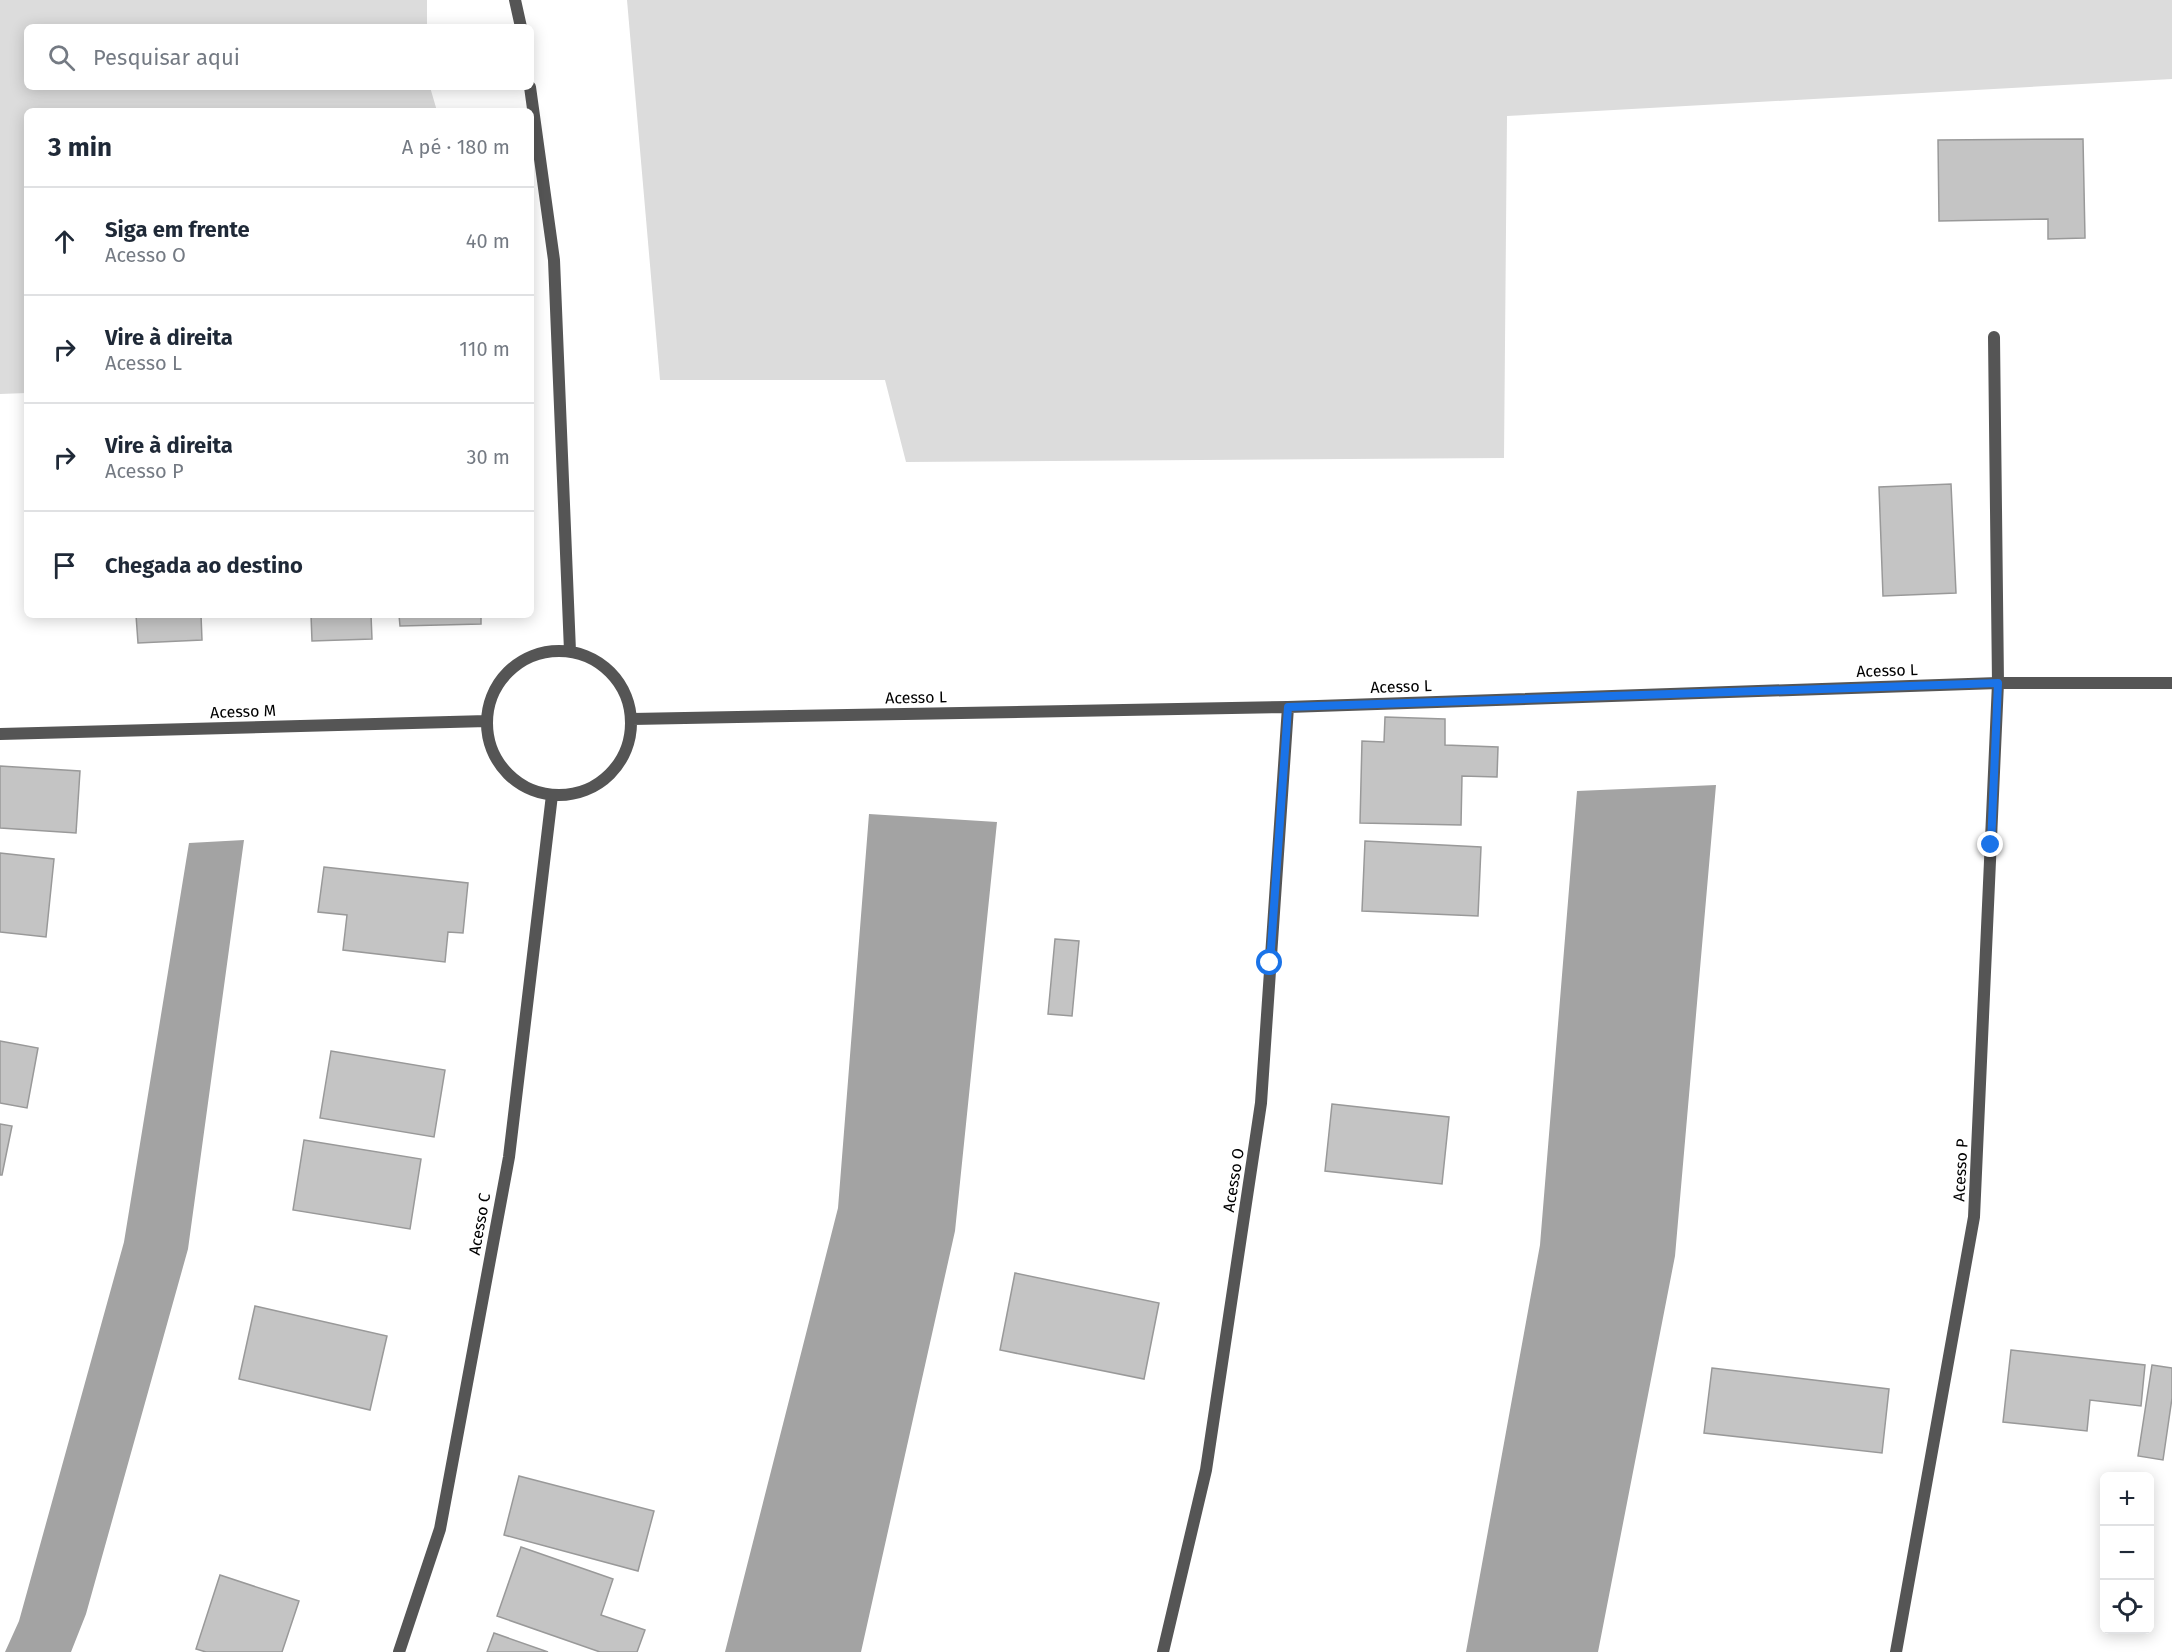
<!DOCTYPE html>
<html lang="pt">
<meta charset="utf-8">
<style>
:root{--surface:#fff;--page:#f2f2f3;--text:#1f2937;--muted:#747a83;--line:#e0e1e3}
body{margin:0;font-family:"Fira Sans",sans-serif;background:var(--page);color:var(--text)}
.controls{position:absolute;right:18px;bottom:18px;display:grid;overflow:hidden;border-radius:9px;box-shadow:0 3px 15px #0003}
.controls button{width:54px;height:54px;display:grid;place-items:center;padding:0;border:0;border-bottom:2px solid var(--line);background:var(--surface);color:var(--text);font:30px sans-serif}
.stop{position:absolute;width:18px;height:18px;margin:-14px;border:4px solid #1a73e8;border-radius:50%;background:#fff}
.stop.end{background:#1a73e8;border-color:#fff;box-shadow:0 2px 6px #0008}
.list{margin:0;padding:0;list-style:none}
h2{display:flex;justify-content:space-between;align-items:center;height:78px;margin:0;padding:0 24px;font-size:26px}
h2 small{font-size:20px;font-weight:400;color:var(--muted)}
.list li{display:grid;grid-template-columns:39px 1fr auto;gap:18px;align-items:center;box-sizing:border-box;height:108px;padding:0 24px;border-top:2px solid var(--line)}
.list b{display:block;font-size:22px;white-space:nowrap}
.list p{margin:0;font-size:20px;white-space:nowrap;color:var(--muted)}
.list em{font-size:20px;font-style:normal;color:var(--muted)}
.icon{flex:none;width:33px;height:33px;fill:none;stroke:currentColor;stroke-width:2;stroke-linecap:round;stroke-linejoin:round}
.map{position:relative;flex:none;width:2172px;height:1652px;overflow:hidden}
.search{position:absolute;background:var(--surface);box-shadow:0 3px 15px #0003;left:24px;top:24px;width:510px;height:66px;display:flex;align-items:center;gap:15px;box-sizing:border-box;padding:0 21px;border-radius:9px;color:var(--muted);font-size:22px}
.panel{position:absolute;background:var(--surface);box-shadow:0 3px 15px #0003;left:24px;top:108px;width:510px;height:510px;border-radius:9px}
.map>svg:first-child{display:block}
.green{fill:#dcdcdc}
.water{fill:#a3a3a3}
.building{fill:#c4c4c4;stroke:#999;stroke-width:1.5}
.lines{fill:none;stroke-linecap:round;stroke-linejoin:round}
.lane{stroke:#555;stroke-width:12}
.street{stroke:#555;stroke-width:12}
.route{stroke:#1a73e8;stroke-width:8}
.labels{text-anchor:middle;stroke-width:6;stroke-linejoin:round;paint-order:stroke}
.street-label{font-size:16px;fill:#000;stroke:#fff}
</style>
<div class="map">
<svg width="2172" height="1652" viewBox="0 0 2172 1652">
<rect width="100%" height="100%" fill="#fff"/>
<path class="green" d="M0 0H427V27H27V87H430L437 111H27V393L0 394Z
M627 0H2172V79L1507 116 1504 458 906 462 885 380H660Z"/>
<path class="water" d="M1716 785 1675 1256 1598 1652H1466L1540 1245 1577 791Z
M869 814 997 822 955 1231 861 1652H725L838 1208Z
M244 840 188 1249 86 1614 71 1652H5L19 1621 124 1242 189 843Z"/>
<path class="building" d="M2083 139 2085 238 2048 239V219L1939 221 1938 140Z
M1951 484 1956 593 1883 596 1879 487Z
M136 615H201L202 640 138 643Z
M311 615H371L372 639 312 641Z
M399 615H481V624L400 626Z
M1385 717 1445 719V745L1498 747 1497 777 1462 776 1461 825 1360 823 1362 741 1384 742Z
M0 766 80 771 76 833 0 828Z
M1365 841 1481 847 1478 916 1362 911Z
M0 853 54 859 46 937 0 932Z
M324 867 468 883 463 933 448 932 445 962 343 950 347 915 318 912Z
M1055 939 1079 941 1072 1016 1048 1014Z
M0 1041 38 1048 27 1108 0 1103Z
M331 1051 445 1070 434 1137 320 1118Z
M1332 1104 1449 1117 1442 1184 1325 1171Z
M0 1124 12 1126 2 1175H0Z
M304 1140 421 1159 410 1229 293 1210Z
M1015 1273 1159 1303 1144 1379 1000 1350Z
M255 1306 387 1336 370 1410 239 1379Z
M2011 1350 2145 1365 2141 1406 2090 1400 2087 1431 2003 1422Z
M2152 1365 2172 1368V1398L2163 1460 2138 1456Z
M1712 1368 1889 1389 1882 1453 1704 1433Z
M519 1476 654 1511 638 1571 504 1535Z
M521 1547 613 1579 601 1615 645 1630 637 1652H600L497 1616Z
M220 1575 299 1601 282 1652H206L196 1649Z
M494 1633 548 1652H487Z"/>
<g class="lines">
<path class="lane" d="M1994 337 1998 683"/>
<path class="street" d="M515 0 521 27
M530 87 554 260 570 651
M487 723a72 72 0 1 1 144 0a72 72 0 1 1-144 0Z
M632 719 1288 707 1998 683H2172
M0 734 487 721
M399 1652 440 1529 509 1157 552 795
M1163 1652 1206 1470 1261 1103 1288 707
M1896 1652 1974 1217 1998 683"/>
</g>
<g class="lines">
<path class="route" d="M1270 963 1288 707 1998 683 1991 845"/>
</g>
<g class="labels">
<g class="street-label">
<text transform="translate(1887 670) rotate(-2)" y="6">Acesso L</text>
<text transform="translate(1401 686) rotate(-2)" y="6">Acesso L</text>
<text transform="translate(916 697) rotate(-1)" y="6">Acesso L</text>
<text transform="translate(243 711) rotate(-2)" y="6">Acesso M</text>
<text transform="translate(1960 1170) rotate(-87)" y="6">Acesso P</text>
<text transform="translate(1233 1180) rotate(-81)" y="6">Acesso O</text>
<text transform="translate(479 1224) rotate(-80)" y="6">Acesso C</text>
</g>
</g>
</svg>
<div class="controls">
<button>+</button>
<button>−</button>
<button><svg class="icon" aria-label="locate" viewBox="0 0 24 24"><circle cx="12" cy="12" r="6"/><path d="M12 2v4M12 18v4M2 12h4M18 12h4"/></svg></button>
</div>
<div class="stop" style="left:1270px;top:963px"></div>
<div class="stop end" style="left:1991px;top:845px"></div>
<div class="search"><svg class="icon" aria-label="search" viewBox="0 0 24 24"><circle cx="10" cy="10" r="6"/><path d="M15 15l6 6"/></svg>Pesquisar aqui</div>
<section class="panel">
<h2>3 min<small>A pé · 180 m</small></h2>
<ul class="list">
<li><svg class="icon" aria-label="ahead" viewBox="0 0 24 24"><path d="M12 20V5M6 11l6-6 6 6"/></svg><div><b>Siga em frente</b><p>Acesso O</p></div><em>40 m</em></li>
<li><svg class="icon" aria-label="right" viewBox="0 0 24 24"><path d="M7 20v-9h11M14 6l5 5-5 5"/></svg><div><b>Vire à direita</b><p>Acesso L</p></div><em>110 m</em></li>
<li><svg class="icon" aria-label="right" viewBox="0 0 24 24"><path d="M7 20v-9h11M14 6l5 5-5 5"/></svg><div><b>Vire à direita</b><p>Acesso P</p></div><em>30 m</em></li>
<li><svg class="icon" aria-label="arrive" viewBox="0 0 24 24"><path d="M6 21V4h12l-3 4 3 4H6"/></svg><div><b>Chegada ao destino</b></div></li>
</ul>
</section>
</div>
